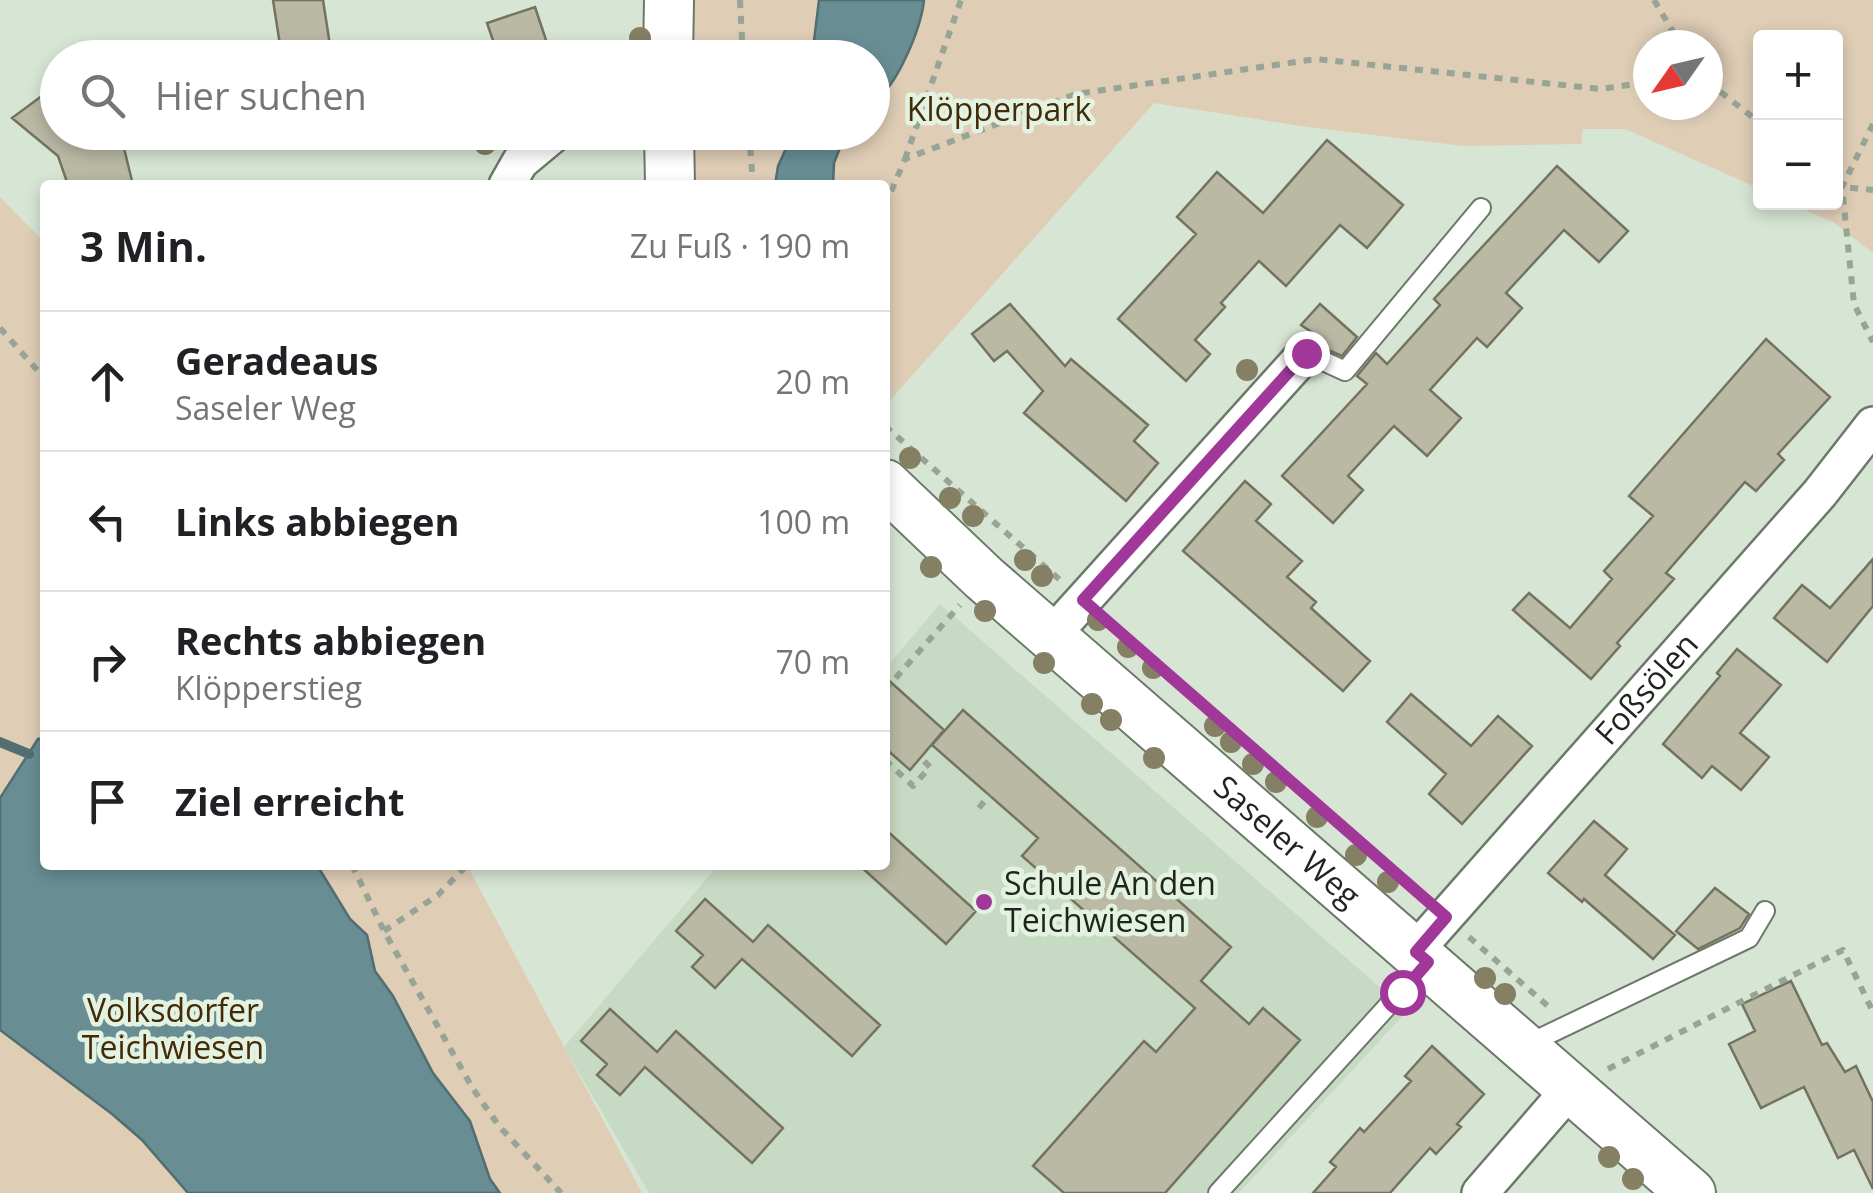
<!DOCTYPE html>
<html lang="de">
<meta charset="utf-8">
<style>
:root{--surface:#fff;--page:#f6f6f6;--text:#202124;--muted:#757577;--line:#e0e0e0}
body{margin:0;font-family:"Open Sans",sans-serif;background:var(--page);color:var(--text)}
.controls{position:absolute;right:30px;top:30px;display:grid;overflow:hidden;border-radius:10px;box-shadow:0 5px 15px #0003}
.controls button{width:90px;height:90px;display:grid;place-items:center;padding:0;border:0;border-bottom:2px solid var(--line);background:var(--surface);color:var(--text);font:50px sans-serif}
.compass{position:absolute;left:1633px;top:30px;width:90px;height:90px;border-radius:50%;background:var(--surface);box-shadow:0 5px 15px #0003;rotate:236deg}
.stop{position:absolute;width:30px;height:30px;margin:-22px;border:8px solid #a13899;border-radius:50%;background:#fff}
.stop.end{background:#a13899;border-color:#fff;box-shadow:0 2px 10px #0008}
.list{margin:0;padding:0;list-style:none}
h2{display:flex;justify-content:space-between;align-items:center;height:130px;margin:0;padding:0 40px;font-size:42px}
h2 small{font-size:32px;font-weight:400;color:var(--muted)}
.list li{display:grid;grid-template-columns:65px 1fr auto;gap:30px;align-items:center;box-sizing:border-box;height:140px;padding:0 40px;border-top:2px solid var(--line)}
.list b{display:block;font-size:38px;white-space:nowrap}
.list p{margin:0;font-size:32px;white-space:nowrap;color:var(--muted)}
.list em{font-size:32px;font-style:normal;color:var(--muted)}
.icon{flex:none;width:55px;height:55px;fill:none;stroke:currentColor;stroke-width:2;stroke-linecap:round;stroke-linejoin:round}
.map{position:relative;flex:none;width:1873px;height:1193px;overflow:hidden}
.search{position:absolute;background:var(--surface);box-shadow:0 5px 15px #0003;left:40px;top:40px;width:850px;height:110px;display:flex;align-items:center;gap:25px;box-sizing:border-box;padding:0 35px;border-radius:55px;color:var(--muted);font-size:38px}
.panel{position:absolute;background:var(--surface);box-shadow:0 5px 15px #0003;left:40px;top:180px;width:850px;height:690px;border-radius:10px}
.map>svg:first-child{display:block}
.built{fill:#c7dac3}
.green{fill:#dfcdb6;fill-rule:evenodd}
.water{fill:#688e94;stroke:#526e71;stroke-width:2.5}
.lines{fill:none;stroke-linecap:round;stroke-linejoin:round}
.stream{stroke:#526e71;stroke-width:10}
.building{fill:#b9b9a4;stroke:#737360;stroke-width:2.5}
.lane-casing{stroke:#6c796a;stroke-width:22}
.street-casing{stroke:#6c796a;stroke-width:40}
.secondary-casing{stroke:#6c796a;stroke-width:52}
.path{stroke:#98a496;stroke-width:6;stroke-dasharray:8 8;stroke-linecap:butt}
.lane{stroke:#fff;stroke-width:18}
.street{stroke:#fff;stroke-width:35}
.secondary{stroke:#fff;stroke-width:48}
.tree{fill:#857f64}
.route{stroke:#a13899;stroke-width:12}
.poi-dot{fill:#a13899;stroke:#e4f3e1;stroke-width:4}
.labels{text-anchor:middle;stroke-width:9;stroke-linejoin:round;paint-order:stroke}
.park-label{font-size:32px;fill:#422b08;stroke:#e4f3e1}
.street-label{font-size:32px;fill:#1f251e;stroke:#e4f3e1}
.poi-label{font-size:32px;fill:#1f251e;stroke:#e4f3e1;text-anchor:start}
</style>
<div class="map">
<svg width="1873" height="1193" viewBox="0 0 1873 1193">
<rect width="100%" height="100%" fill="#d7e6d4"/>
<path class="built" d="M940 604 1407 1011 1239 1193H649L564 1047 718 865H885V669Z"/>
<path class="green" d="M691 0H819L812 57 690 58Z
M924 0H1873V253L1833 222 1789 203 1836 202V38H1760V189L1625 129H1583L1581 144 1464 146 1307 127 1154 103 885 406V185H833L834 163 846 133 872 132 873 102C898 87 920 29 924 0ZM1648 45H1708V105H1648Z
M688 133H793L778 166 775 185H687Z
M0 197 45 243V865H467L642 1193H0Z"/>
<path class="water" d="M819 0H924C921 28 897 88 873 102L872 58 812 57Z
M793 133H846L834 163 833 185H775L778 166Z
M45 738V865H317L350 919 367 935 375 971 393 996 433 1073 470 1121 490 1179 500 1193H188L142 1140 112 1114 0 1030V798L38 739Z"/>
<g class="lines">
<path class="stream" d="M0 742 29 754"/>
</g>
<path class="building" d="M273 0H323L332 58H282Z
M535 7 552 58H499L487 23Z
M58 84V132H120L133 185H68L58 156 12 118Z
M1327 140 1403 205 1367 248 1340 225 1286 286 1259 261 1221 303 1225 307 1195 340 1210 354 1186 381 1118 319 1196 234 1177 217 1217 172 1263 213Z
M1557 166 1628 231 1599 262 1564 230 1506 293 1522 308 1487 347 1477 338 1430 390 1461 418 1427 456 1394 426 1348 476 1363 490 1333 523 1282 476 1367 384 1357 376 1376 353 1387 364 1440 305 1434 299Z
M1010 304 1065 366 1071 359 1148 425 1134 441 1158 463 1126 501 1024 413 1043 391 1007 351 994 361 972 334Z
M1320 304 1357 337 1342 356 1328 350 1319 337 1301 325Z
M1766 339 1830 397 1778 454 1784 460 1756 491 1745 482 1666 573 1674 579 1617 643 1620 646 1591 679 1513 610 1529 593 1570 628 1612 579 1604 571 1653 516 1629 496Z
M1245 481 1271 504 1256 521 1302 561 1287 577 1316 602 1311 608 1370 661 1343 691 1183 551Z
M1873 559V606L1827 662 1774 618 1802 585 1830 608Z
M1737 649 1781 685 1740 733 1769 757 1741 790 1712 766 1702 778 1663 744 1720 676 1717 673Z
M885 677 944 730 910 770 885 748Z
M1411 694 1471 746 1498 716 1532 746 1462 824 1429 794 1446 774 1387 722Z
M963 710 1231 947 1201 981 1249 1024 1263 1008 1300 1040 1165 1193H1064L1033 1166 1144 1041 1156 1052 1195 1008 1022 856 1038 838 932 745Z
M1594 821 1627 849 1605 875 1675 935 1653 959 1584 899 1582 902 1548 873Z
M885 829 976 911 946 944 859 865H885Z
M1715 888 1749 914 1740 928 1698 949 1676 931Z
M705 899 753 942 768 925 880 1025 852 1056 742 959 715 988 692 967 703 955 676 931Z
M1791 981 1822 1045 1827 1043 1845 1072 1856 1066 1873 1102V1189L1854 1150 1838 1158 1804 1087 1761 1108 1729 1044 1755 1031 1742 1004Z
M610 1009 657 1052 676 1031 783 1128 752 1163 645 1067 620 1095 597 1075 607 1064 581 1041Z
M1432 1046 1484 1094 1457 1124 1461 1127 1436 1154 1430 1148 1390 1193H1313L1336 1167 1330 1162 1360 1128 1364 1132 1411 1081 1405 1076Z"/>
<g class="lines">
<g class="lane-casing">
<path id="lane" d="M1306 353 1345 371 1481 208
M1524 1046 1749 938 1765 911
M1218 1193 1424 966"/>
</g>
<g class="street-casing">
<g id="street">
<path d="M507 185 520 162 556 132"/>
<path d="M1051 636 1306 353"/>
<path id="s1" d="M1415 951 1820 493 1873 425"/>
<path d="M1480 1193 1571 1088"/>
</g>
</g>
<g class="secondary-casing">
<g id="secondary">
<path d="M668 58 669 0"/>
<path d="M669 132 670 185"/>
<path id="s2" d="M885 484 984 578 1691 1193"/>
</g>
</g>
<path class="path" d="M740 0 743 58
M1654 0 1681 45
M1708 82 1760 123
M1873 124 1842 187 1854 304 1873 342
M749 132 753 185
M905 159 961 0
M1836 182 1842 187 1873 190
M885 206 905 159 1076 94 1316 59 1601 89 1648 82
M0 328 45 379
M885 426 1060 580
M1107 621 1422 895
M885 690 960 605
M885 760 913 786 930 767 920 757
M979 808 989 795
M352 865 384 931 473 1089 499 1126 561 1193
M384 931 438 895 467 865
M1469 937 1549 1007
M1608 1069 1843 950 1873 1012"/>
<use href="#lane" class="lane"/>
<use href="#street" class="street"/>
<use href="#secondary" class="secondary"/>
</g>
<g class="tree">
<circle cx="640" cy="38" r="11"/>
<circle cx="485" cy="144" r="11"/>
<circle cx="1247" cy="370" r="11"/>
<circle cx="910" cy="458" r="11"/>
<circle cx="950" cy="498" r="11"/>
<circle cx="973" cy="516" r="11"/>
<circle cx="1025" cy="560" r="11"/>
<circle cx="931" cy="567" r="11"/>
<circle cx="1042" cy="576" r="11"/>
<circle cx="985" cy="611" r="11"/>
<circle cx="1098" cy="620" r="11"/>
<circle cx="1128" cy="647" r="11"/>
<circle cx="1044" cy="663" r="11"/>
<circle cx="1153" cy="668" r="11"/>
<circle cx="1092" cy="704" r="11"/>
<circle cx="1111" cy="720" r="11"/>
<circle cx="1215" cy="726" r="11"/>
<circle cx="1231" cy="742" r="11"/>
<circle cx="1154" cy="758" r="11"/>
<circle cx="1253" cy="764" r="11"/>
<circle cx="1276" cy="782" r="11"/>
<circle cx="1317" cy="817" r="11"/>
<circle cx="1356" cy="855" r="11"/>
<circle cx="1388" cy="882" r="11"/>
<circle cx="1485" cy="978" r="11"/>
<circle cx="1505" cy="994" r="11"/>
<circle cx="1609" cy="1157" r="11"/>
<circle cx="1633" cy="1179" r="11"/>
</g>
<g class="lines">
<path class="route" d="M1306 353 1083 600 1446 917 1416 952 1428 962 1402 992"/>
</g>
<circle class="poi-dot" cx="984" cy="902" r="10"/>
<g class="labels">
<g class="park-label">
<text x="999" y="121">Klöpperpark</text>
<text x="173" y="1022">Volksdorfer<tspan x="173" dy="37">Teichwiesen</tspan></text>
</g>
<g class="street-label">
<text dy="11" stroke="none"><textPath href="#s1" startOffset="350">Foßsölen</textPath></text>
<text dy="11" stroke="none"><textPath href="#s2" startOffset="538">Saseler Weg</textPath></text>
</g>
<g class="poi-label">
<text x="1004" y="895">Schule An den<tspan x="1004" dy="37">Teichwiesen</tspan></text>
</g>
</g>
</svg>
<div class="controls">
<button>+</button>
<button>−</button>
</div>
<svg class="compass" viewBox="-18 -18 36 36"><path d="M0-13l5 13h-10z" fill="#e53935"/><path d="M0 13l5-13h-10z" fill="#757577"/></svg>
<div class="stop" style="left:1402px;top:992px"></div>
<div class="stop end" style="left:1306px;top:353px"></div>
<div class="search"><svg class="icon" aria-label="search" viewBox="0 0 24 24"><circle cx="10" cy="10" r="6"/><path d="M15 15l6 6"/></svg>Hier suchen</div>
<section class="panel">
<h2>3 Min.<small>Zu Fuß · 190 m</small></h2>
<ul class="list">
<li><svg class="icon" aria-label="ahead" viewBox="0 0 24 24"><path d="M12 20V5M6 11l6-6 6 6"/></svg><div><b>Geradeaus</b><p>Saseler Weg</p></div><em>20 m</em></li>
<li><svg class="icon" aria-label="left" viewBox="0 0 24 24"><path d="M17 20v-9H6M10 6l-5 5 5 5"/></svg><div><b>Links abbiegen</b></div><em>100 m</em></li>
<li><svg class="icon" aria-label="right" viewBox="0 0 24 24"><path d="M7 20v-9h11M14 6l5 5-5 5"/></svg><div><b>Rechts abbiegen</b><p>Klöpperstieg</p></div><em>70 m</em></li>
<li><svg class="icon" aria-label="arrive" viewBox="0 0 24 24"><path d="M6 21V4h12l-3 4 3 4H6"/></svg><div><b>Ziel erreicht</b></div></li>
</ul>
</section>
</div>
